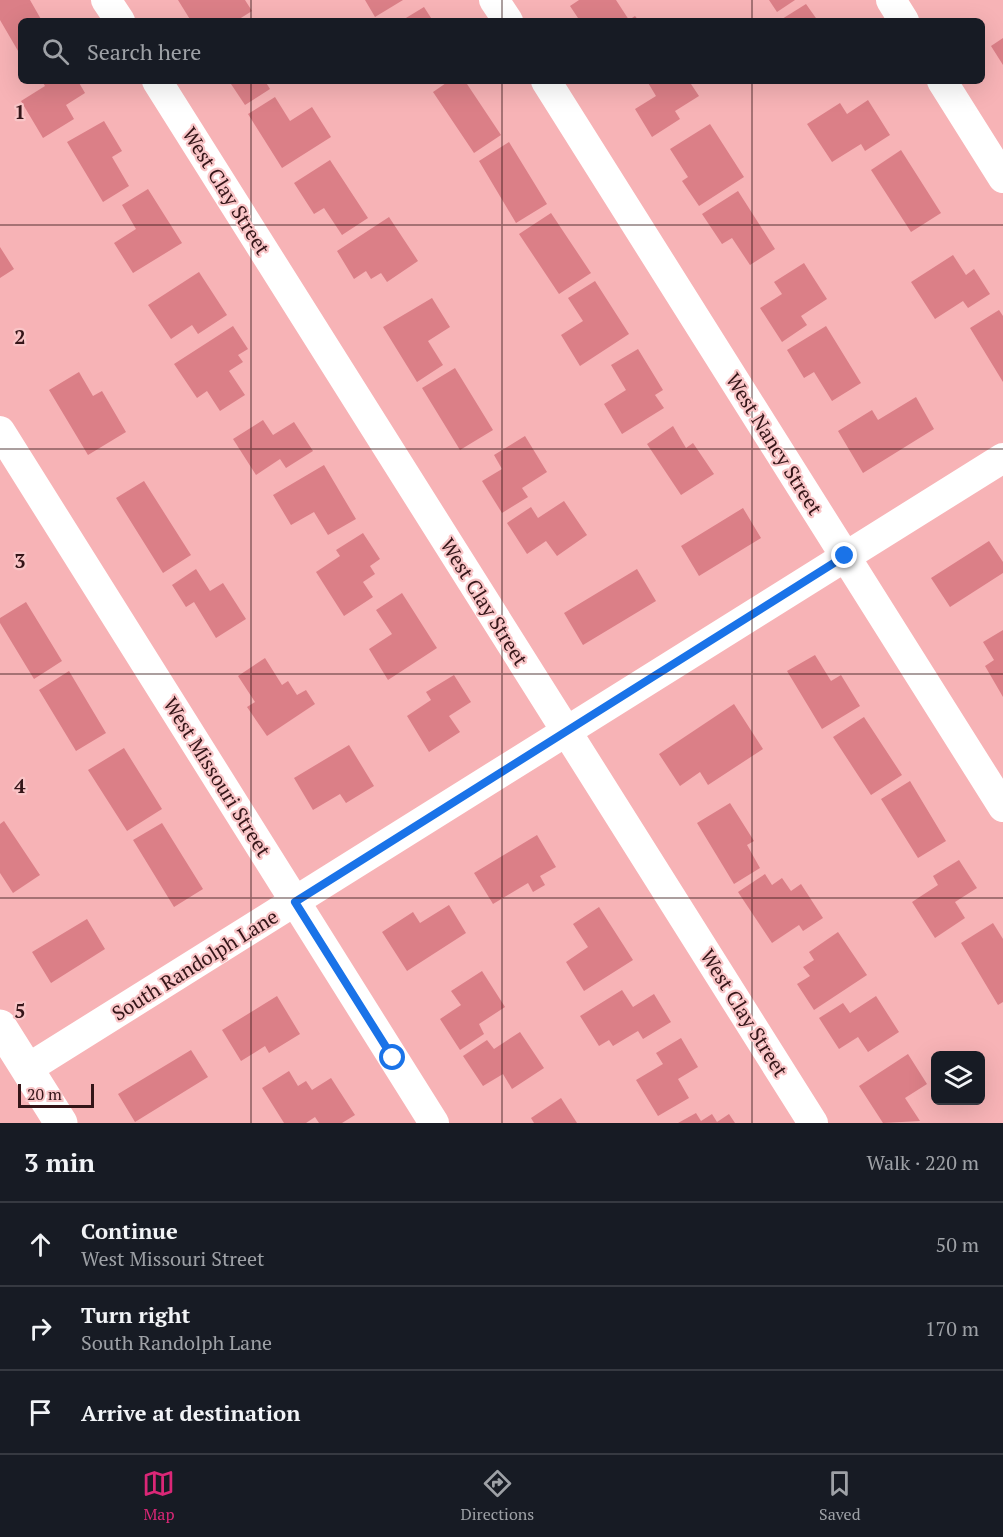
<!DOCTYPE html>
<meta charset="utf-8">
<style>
:root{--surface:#171b24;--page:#242831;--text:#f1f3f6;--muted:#9ea1a6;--line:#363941;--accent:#db2777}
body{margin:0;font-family:"PT Serif",serif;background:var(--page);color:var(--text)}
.controls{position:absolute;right:18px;bottom:18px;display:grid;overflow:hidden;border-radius:9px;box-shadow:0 6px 24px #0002}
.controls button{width:54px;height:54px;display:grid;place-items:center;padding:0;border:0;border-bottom:2px solid var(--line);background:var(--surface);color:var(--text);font:30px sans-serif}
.scale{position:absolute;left:18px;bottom:15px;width:76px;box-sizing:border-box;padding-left:6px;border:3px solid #341518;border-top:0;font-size:16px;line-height:21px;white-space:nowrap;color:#341518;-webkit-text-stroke:4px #f9c5c7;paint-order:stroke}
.stop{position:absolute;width:18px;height:18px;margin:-14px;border:4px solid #1a73e8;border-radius:50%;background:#fff}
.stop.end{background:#1a73e8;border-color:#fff;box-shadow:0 2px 6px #0008}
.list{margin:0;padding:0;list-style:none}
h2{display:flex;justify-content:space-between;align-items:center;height:78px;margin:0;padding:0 24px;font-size:26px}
h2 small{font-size:20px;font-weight:400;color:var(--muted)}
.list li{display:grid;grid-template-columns:39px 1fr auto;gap:18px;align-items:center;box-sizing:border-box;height:84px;padding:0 24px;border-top:2px solid var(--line)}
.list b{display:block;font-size:22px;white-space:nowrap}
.list p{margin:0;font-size:20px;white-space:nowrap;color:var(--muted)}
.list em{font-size:20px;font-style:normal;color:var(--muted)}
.icon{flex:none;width:33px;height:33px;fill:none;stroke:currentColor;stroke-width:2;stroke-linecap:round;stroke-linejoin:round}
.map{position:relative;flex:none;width:1003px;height:1123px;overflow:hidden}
.search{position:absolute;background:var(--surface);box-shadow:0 6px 24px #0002;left:18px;right:18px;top:18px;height:66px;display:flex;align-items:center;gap:15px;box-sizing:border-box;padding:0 21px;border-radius:9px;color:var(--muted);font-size:22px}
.sheet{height:330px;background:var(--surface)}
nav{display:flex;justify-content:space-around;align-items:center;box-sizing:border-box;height:84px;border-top:2px solid var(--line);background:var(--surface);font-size:16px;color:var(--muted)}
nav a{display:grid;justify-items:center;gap:3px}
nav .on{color:var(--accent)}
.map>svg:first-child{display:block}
.building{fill:#db7f87}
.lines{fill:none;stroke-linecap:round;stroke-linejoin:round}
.street{stroke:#fff;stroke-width:30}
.secondary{stroke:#fff;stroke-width:33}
.route{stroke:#1a73e8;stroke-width:8}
.grid{fill:none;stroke:#341518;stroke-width:1.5;stroke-opacity:0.55}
.labels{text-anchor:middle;stroke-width:4.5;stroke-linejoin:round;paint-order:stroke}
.street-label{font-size:20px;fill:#341518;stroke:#f9c5c7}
.grid-label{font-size:20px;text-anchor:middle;font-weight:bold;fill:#341518;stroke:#f9c5c7;stroke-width:4.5;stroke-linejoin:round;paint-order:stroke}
</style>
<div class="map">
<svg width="1003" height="1123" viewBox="0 0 1003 1123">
<rect width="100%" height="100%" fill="#f7b3b6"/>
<path class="building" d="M0 0H30L42 21H21V56L0 20Z
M178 0H245L252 11 236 21H191Z
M365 0H403L375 17Z
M579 0H616L629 20 635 16 639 21H580L570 6Z
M769 0H795L777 12Z
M806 4 818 21H783L782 19Z
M424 7 433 21H401Z
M1003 38V65L991 46Z
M42 81H78L85 93 66 105 74 119 43 138 21 101 45 86Z
M229 81H265L270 89 245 105Z
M449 81H465L501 135 474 153 433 92Z
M647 81H689L699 96 675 111 680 119 652 137 635 109 656 96Z
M275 97 290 121 312 107 331 137 282 168 248 114Z
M868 100 890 135 865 151 861 144 832 162 807 124 840 103 847 114Z
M104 121 122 151 112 157 129 186 103 202 67 142Z
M710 124 744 177 699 206 682 181 688 177 670 149Z
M509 142 547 204 516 223 479 161Z
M901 150 941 213 911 232 871 170Z
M330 160 368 218 342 235 324 208 314 214 294 183Z
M148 189 182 243 133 273 114 243 136 229 122 205Z
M738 191 775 249 750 265 732 238 722 244 702 214Z
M551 213 591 273 559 294 519 234Z
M389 217 418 261 387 282 381 273 371 279 366 271 354 279 337 251Z
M0 247 14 269 0 278Z
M953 255 966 275 974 269 990 294 968 308 963 301 935 319 911 282Z
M804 263 827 299 801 316 807 325 782 342 760 308 782 294 774 282Z
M199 272 227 315 198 334 192 325 171 339 148 305Z
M595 281 629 334 580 366 561 335 583 321 568 298Z
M432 298 450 327 428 341 443 365 417 382 383 327Z
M999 310 1003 316V382L970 328Z
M233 326 248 349 238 355 243 362 229 371 245 395 220 411 207 391 197 398 174 364Z
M826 326 861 383 832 401 814 372 804 378 787 350Z
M638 349 663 390 655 395 664 408 622 434 604 404 626 390 611 365Z
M455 368 493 430 460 450 422 388Z
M79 372 93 396 102 391 126 432 88 455 49 390Z
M916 397 934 429 863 473 838 431 872 410 878 420Z
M263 420 273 435 294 422 313 451 286 468 280 459 256 475 233 439Z
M673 426 686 448 693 443 714 474 681 495 647 444Z
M525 436 547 472 522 488 528 497 502 513 482 481 502 469 494 455Z
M324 465 356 519 328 535 314 512 291 525 273 495Z
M144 481 191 555 163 573 116 498Z
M564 501 587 535 557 556 546 541 527 554 507 523 531 507 538 518Z
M743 508 761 538 699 576 681 546Z
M363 533 380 559 370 566 375 574 363 582 373 597 344 616 316 572 340 556 336 550Z
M989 541 1003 562V573L950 607 931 578Z
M196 569 210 591 223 583 246 619 216 638 194 602 186 607 172 585Z
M637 569 656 601 583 645 564 613Z
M402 593 437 648 388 680 369 649 392 634 376 610Z
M26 602 62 661 34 679 0 623V618Z
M1003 630V697L985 666 994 660 983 642Z
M815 655 831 681 841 675 860 706 822 729 787 671Z
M265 658 282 685 288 681 297 695 306 690 315 704 267 736 247 707 255 702 238 676Z
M69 671 106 733 76 751 39 690Z
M454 675 471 702 449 716 460 732 429 752 407 716 431 700 426 692Z
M734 704 763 749 708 785 700 772 680 786 659 754Z
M864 717 902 775 871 795 833 737Z
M349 745 374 786 346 803 340 794 313 810 294 778Z
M124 748 162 809 127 831 88 770Z
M910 781 946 841 918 858 881 799Z
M730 803 754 841 747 845 760 868 734 884 697 823Z
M4 821 40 875 13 893 0 873V824Z
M162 823 203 889 174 907 133 840Z
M537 835 556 867 540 876 545 885 533 892 528 883 493 904 474 873Z
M959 860 977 888 955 902 965 918 935 938 912 902 938 885 933 876Z
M765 874 772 885 782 878 791 891 801 884 823 918 803 931 799 925 772 943 738 892Z
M449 905 466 933 407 971 382 932 413 912 420 923Z
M599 907 633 960 584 991 566 962 588 947 573 924Z
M87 919 105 949 51 983 32 952Z
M993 923 1003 939V1002L998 1005 961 943Z
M838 932 867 975 814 1010 797 984 810 976 803 967 814 960 809 952Z
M482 971 505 1007 479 1024 484 1034 460 1050 440 1019 461 1005 451 991Z
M622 990 633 1007 654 994 671 1022 643 1039 638 1031 613 1046 609 1040 599 1046 580 1016Z
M277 996 300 1034 269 1053 265 1046 241 1061 222 1030Z
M876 996 899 1032 868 1052 858 1037 839 1049 819 1018 843 1003 850 1013Z
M520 1032 544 1068 512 1089 503 1074 483 1086 463 1056 487 1040 494 1049Z
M681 1038 698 1067 678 1079 689 1098 658 1116 636 1080 663 1064 656 1053Z
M191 1050 208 1077 135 1122 118 1094Z
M908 1054 927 1084 905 1098 920 1121 883 1123 859 1086Z
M289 1071 298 1086 306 1081 312 1090 331 1078 355 1115 342 1123H319L315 1117 306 1123H284L262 1088Z
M561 1098 577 1123H534L531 1118Z
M696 1113 701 1121 712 1114 717 1122 729 1114 735 1123H678Z"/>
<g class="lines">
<path class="street" d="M106 0 120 21
M494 0 508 21
M891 0 904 21
M157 81 813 1123
M546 81 1003 807
M942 81 1003 178
M0 431 434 1123
M27 1069 1003 458"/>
<path class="secondary" d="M0 1026 61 1123"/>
</g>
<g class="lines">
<path class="route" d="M393 1058 295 902 845 556"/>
</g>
<path class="grid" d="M251 0V21M502 0V21M752 0V21M251 81V1123M502 81V1123M752 81V1123M0 225H1003M0 449H1003M0 674H1003M0 898H1003"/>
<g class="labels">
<g class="street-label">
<text transform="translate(226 191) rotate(58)" y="7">West Clay Street</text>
<text transform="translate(774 444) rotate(58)" y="7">West Nancy Street</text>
<text transform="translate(484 602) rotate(58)" y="7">West Clay Street</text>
<text transform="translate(217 777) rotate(58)" y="7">West Missouri Street</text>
<text transform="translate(195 965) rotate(-32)" y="7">South Randolph Lane</text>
<text transform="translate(744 1013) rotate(58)" y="7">West Clay Street</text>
</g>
</g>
<g class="grid-label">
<text x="20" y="119">1</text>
<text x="20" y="344">2</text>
<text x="20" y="568">3</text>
<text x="20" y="793">4</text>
<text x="20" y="1018">5</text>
</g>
</svg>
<div class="controls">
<button><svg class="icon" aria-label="layers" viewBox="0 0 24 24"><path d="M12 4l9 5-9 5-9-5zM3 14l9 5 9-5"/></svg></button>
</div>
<div class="scale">20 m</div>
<div class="stop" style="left:393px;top:1058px"></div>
<div class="stop end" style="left:845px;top:556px"></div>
<div class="search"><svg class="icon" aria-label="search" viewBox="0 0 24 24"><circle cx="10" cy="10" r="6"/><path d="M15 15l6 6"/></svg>Search here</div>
</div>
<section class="sheet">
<h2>3 min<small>Walk · 220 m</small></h2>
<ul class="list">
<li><svg class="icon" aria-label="ahead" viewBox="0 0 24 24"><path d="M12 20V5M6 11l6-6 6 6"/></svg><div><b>Continue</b><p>West Missouri Street</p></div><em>50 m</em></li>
<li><svg class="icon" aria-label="right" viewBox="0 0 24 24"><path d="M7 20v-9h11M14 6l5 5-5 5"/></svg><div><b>Turn right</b><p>South Randolph Lane</p></div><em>170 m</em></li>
<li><svg class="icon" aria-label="arrive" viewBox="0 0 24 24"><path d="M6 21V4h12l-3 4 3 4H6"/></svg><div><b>Arrive at destination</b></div></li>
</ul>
</section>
<nav>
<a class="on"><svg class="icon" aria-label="map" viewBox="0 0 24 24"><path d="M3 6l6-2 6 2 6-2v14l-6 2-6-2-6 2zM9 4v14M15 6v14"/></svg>Map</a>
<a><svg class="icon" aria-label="directions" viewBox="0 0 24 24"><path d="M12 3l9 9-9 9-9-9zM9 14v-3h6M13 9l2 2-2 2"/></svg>Directions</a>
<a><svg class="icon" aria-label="saved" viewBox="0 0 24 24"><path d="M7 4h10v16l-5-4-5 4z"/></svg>Saved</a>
</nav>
